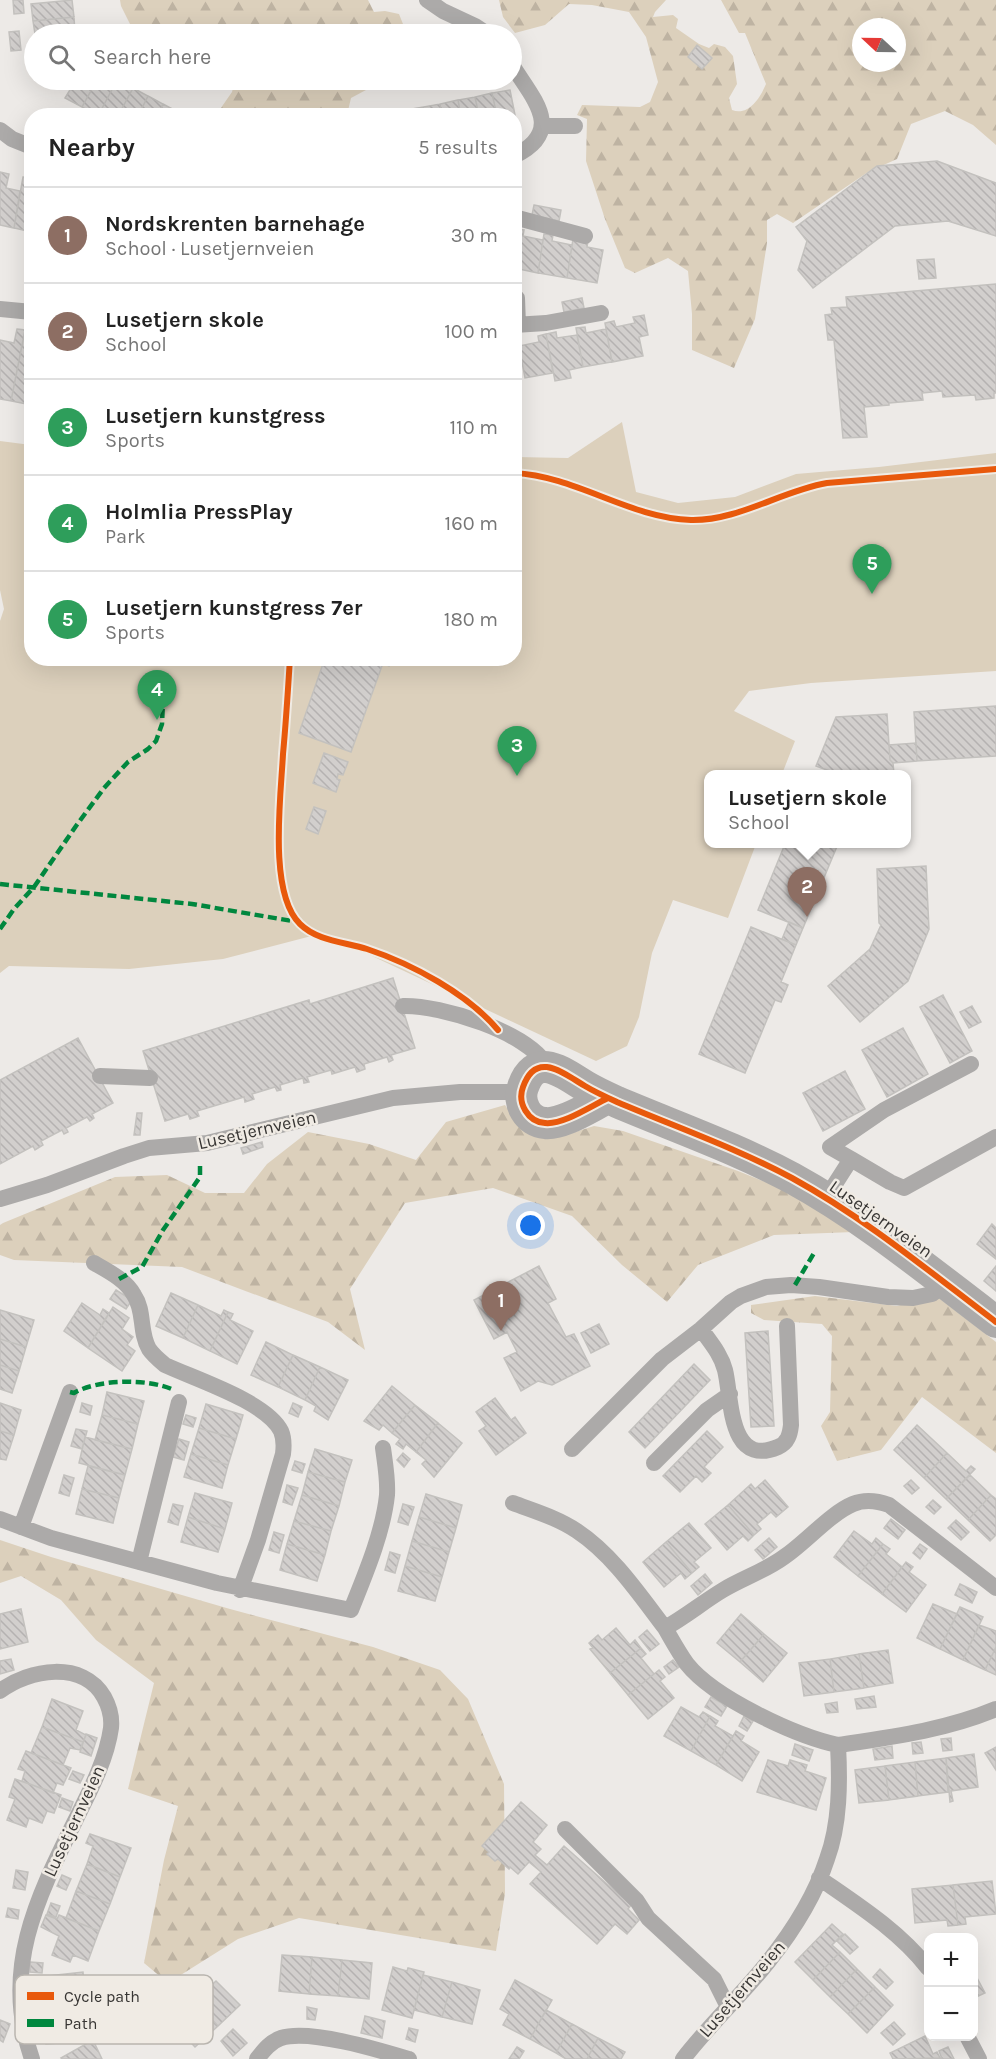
<!DOCTYPE html>
<meta charset="utf-8">
<style>
:root{--surface:#fff;--page:#f6f6f6;--text:#222;--muted:#767676;--line:#e0e0e0;--accent:#777573}
body{margin:0;font-family:Karla,sans-serif;background:var(--page);color:var(--text)}
.controls{position:absolute;right:18px;bottom:18px;display:grid;overflow:hidden;border-radius:12px;box-shadow:0 6px 24px #0002}
.controls button{width:54px;height:54px;display:grid;place-items:center;padding:0;border:0;border-bottom:2px solid var(--line);background:var(--surface);color:var(--text);font:30px sans-serif}
.compass{position:absolute;left:852px;top:18px;width:54px;height:54px;border-radius:50%;background:var(--surface);box-shadow:0 6px 24px #0002;rotate:292deg}
.you{position:absolute;left:531px;top:1226px;width:21px;height:21px;margin:-15px;border:4px solid #fff;border-radius:50%;background:#1a73e8;box-shadow:0 0 0 9px #1a73e833}
.badge{display:grid;place-items:center;width:39px;height:39px;border-radius:50%;background:var(--accent);color:#fff;font-size:20px;font-weight:700}
.pin{position:absolute;translate:-50% -50px;filter:drop-shadow(0 2px 3px #0008)}
.pin::after{content:'';position:absolute;top:32px;width:21px;height:18px;background:inherit;clip-path:polygon(0 0,100% 0,50% 100%)}
.popup{position:absolute;left:704px;top:770px;width:207px;height:78px;box-sizing:border-box;display:grid;place-content:center;border-radius:12px;background:var(--surface);filter:drop-shadow(0 2px 4px #0005);font-size:20px;white-space:nowrap;color:var(--muted)}
.popup b{font-size:22px;color:var(--text)}
.popup::after{content:'';position:absolute;left:50%;top:100%;margin-left:-12px;border:12px solid transparent;border-top-color:var(--surface)}
.list{margin:0;padding:0;list-style:none}
h2{display:flex;justify-content:space-between;align-items:center;height:78px;margin:0;padding:0 24px;font-size:26px}
h2 small{font-size:20px;font-weight:400;color:var(--muted)}
.list li{display:grid;grid-template-columns:39px 1fr auto;gap:18px;align-items:center;box-sizing:border-box;height:96px;padding:0 24px;border-top:2px solid var(--line)}
.list b{display:block;font-size:22px;white-space:nowrap}
.list p{margin:0;font-size:20px;white-space:nowrap;color:var(--muted)}
.list em{font-size:20px;font-style:normal;color:var(--muted)}
.icon{flex:none;width:33px;height:33px;fill:none;stroke:currentColor;stroke-width:2;stroke-linecap:round;stroke-linejoin:round}
.map{position:relative;flex:none;width:996px;height:2059px;overflow:hidden}
.search{position:absolute;background:var(--surface);box-shadow:0 6px 24px #0002;left:24px;top:24px;width:498px;height:66px;display:flex;align-items:center;gap:15px;box-sizing:border-box;padding:0 21px;border-radius:33px;color:var(--muted);font-size:22px}
.panel{position:absolute;background:var(--surface);box-shadow:0 6px 24px #0002;left:24px;top:108px;width:498px;height:558px;border-radius:24px}
.map>svg:first-child{display:block}
.green{fill:#dcd0bc}
.forest{fill:url(#forest-firs);fill-rule:evenodd}
.building{fill:url(#building-back-hatch);stroke:#c3c1be;stroke-width:1.5}
.lines{fill:none;stroke-linecap:round;stroke-linejoin:round}
.lane{stroke:#acaaa9;stroke-width:16}
.street{stroke:#acaaa9;stroke-width:32}
.quiet{stroke:#00873e;stroke-width:4.5;stroke-dasharray:9 4.5;stroke-linecap:butt}
.cycleway-casing{stroke:#f0ebe4;stroke-width:10}
.cycleway{stroke:#e8590c;stroke-width:6}
.labels{text-anchor:middle;stroke-width:5;stroke-linejoin:round;paint-order:stroke}
.street-label{font-size:18px;fill:#383634;stroke:#f0ebe4}
.key{fill:#f0ebe4;stroke:#b9b5af;stroke-width:1.5}
.key-label{font-size:16px;fill:#383634}
</style>
<div class="map">
<svg width="996" height="2059" viewBox="0 0 996 2059">
<defs>
<pattern id="forest-firs" width="22" height="20" patternUnits="userSpaceOnUse" patternTransform="scale(1.5)"><rect width="22" height="20" fill="#dcd0bc"/><path d="M5 1l3.5 6h-7zM16 11l3.5 6h-7z" fill="#beb3a2"/></pattern>
<pattern id="building-back-hatch" width="6" height="6" patternUnits="userSpaceOnUse" patternTransform="scale(1.5)"><rect width="6" height="6" fill="#d2cfcd"/><path d="M-1 5l2 2M0 0l6 6M5-1l2 2" fill="none" stroke="#b5b2b1"/></pattern>
</defs>
<rect width="100%" height="100%" fill="#edeae7"/>
<path class="green" d="M622 422 636 492 678 503 735 497 796 474 879 467 996 453V671L811 683 749 691 734 711 795 741 782 774H708V844H756L728 918 673 900 652 953 639 1017 627 1046 596 1061 323 933 223 959 129 969 9 966 0 973V621L4 609 0 590V441L31 445 32 658H514L515 457 568 458Z"/>
<path class="forest" d="M120 0H368L374 12 385 11 399 14 405 29 404 34H135L121 6Z
M499 0H666L655 12 653 17 673 15 678 19 676 28 699 44 709 48 714 44 725 47 733 56 737 84 729 98 732 110C749 116 760 98 766 84L745 33H739L721 0H996V145L973 125 945 111 911 124 897 159 868 172 793 223 777 214 767 220V243L755 319 734 368 692 350V314L688 271 668 258 635 273 625 268 605 219 586 161 587 119 577 115 582 105 640 107 650 102 658 82 646 37 629 12 592 5 569 4 545 25 515 33 503 17ZM861 27H897V63H861Z
M235 80H370L366 90 351 98 347 115H216L232 92Z
M505 1105 519 1126 569 1134 594 1126 623 1131 738 1171 798 1195 854 1232 774 1235 698 1265 667 1302 622 1265 572 1216 493 1188 405 1203 350 1289 365 1350 328 1322 182 1267 14 1260 0 1255V1225L3 1223 115 1177 167 1175 205 1193H244L267 1164 308 1132 369 1144 416 1160 446 1122Z
M935 1295 996 1342V1453L922 1397 881 1450 837 1461 821 1426 830 1412 832 1336 822 1324 764 1320 751 1313V1305L815 1296 897 1306Z
M0 1540 51 1557 230 1609 373 1647 440 1670 468 1699 504 1784 505 1893 496 1951 299 1918 238 1939 168 1983 144 1963 164 1860 178 1806 128 1789 154 1683 96 1640 61 1600 21 1576 0 1583Z"/>
<path class="building" d="M13 0H23L24 13 14 14Z
M72 0 74 17 33 21 31 4Z
M74 17 75 34H35L33 21Z
M19 31 21 50 11 51 9 32Z
M697 45 712 58 702 69 688 57Z
M76 80H97L82 107 65 98Z
M97 80H117L98 116 82 107Z
M117 80 133 88 118 116H98Z
M133 88 148 96 138 116H118Z
M510 90 518 130 514 131V116H497L492 93Z
M492 93 497 116H479L475 97Z
M148 96 163 104 157 116H138Z
M475 97 479 116H461L458 100Z
M458 100 461 116H442L440 104Z
M163 104 180 113 179 116H157Z
M440 104 442 116H425L423 107Z
M423 107 425 116H406L405 110Z
M937 161 996 183V236L948 221 895 226 813 288 798 270 807 241 796 227 877 166Z
M0 172 9 174 6 188 20 191 14 228 0 225Z
M23 177 32 178V232L14 228Z
M534 205 561 210 559 221 532 215Z
M515 229 524 230 523 236 543 240 538 273 514 268Z
M544 234 553 235 552 241 572 245 567 278 538 273Z
M573 239 588 241 587 247 603 250 597 283 567 278Z
M934 259 936 278 919 279 917 260Z
M996 284V393H994V398L976 400 975 395 943 397 942 391 922 393 923 400 889 403V405L864 407 867 437 843 438 834 340H828L825 315 832 314 831 308 847 307 846 297Z
M582 298 584 308 564 312 562 302Z
M644 315 648 335 639 337 643 356 612 362 605 323 614 321 616 327 635 323 633 317Z
M585 327 586 333 606 329 612 362 583 367 576 328Z
M17 329 25 330 11 401 0 399V340L14 343Z
M25 330 32 332V405L11 401Z
M556 332 557 338 577 335 583 367 569 370 571 378 555 381 546 334Z
M546 334 553 373 525 378 519 346 539 342 538 336Z
M325 658H392L389 666 383 663 351 752 299 733Z
M996 706V756L917 761 914 712Z
M887 714 890 760 893 763 894 774H838L816 766 836 717Z
M916 743 917 761 893 763 890 760 889 745Z
M324 753 348 762 343 775 338 774 337 779 340 780 336 792 313 783Z
M314 807 326 811 318 834 306 829Z
M785 844H838L803 928 758 910Z
M926 866 929 929 908 981 860 1022 828 986 870 949 881 925 879 923 877 869Z
M789 922 803 928 796 945 782 939Z
M751 927 796 945 781 982 788 985 781 1002 775 1000 745 1073 699 1054Z
M393 978 415 1048 391 1055 393 1060 389 1062 387 1057 364 1064 365 1069 357 1072 355 1067 332 1074 331 1070 307 1077 309 1082 304 1083 303 1078 280 1085 281 1090 277 1091 275 1087 252 1094 254 1099 245 1102 244 1097 197 1111 199 1116 190 1119 188 1114 165 1121 143 1051 309 1000 310 1004Z
M943 995 972 1051 950 1063 920 1007Z
M972 1006 981 1022 969 1028 960 1012Z
M903 1028 928 1074 887 1097 862 1050Z
M78 1038 113 1103 92 1114 94 1118 90 1121 87 1117 66 1128 68 1132 64 1134 62 1130 41 1141 43 1145 35 1150 33 1146 0 1164V1080Z
M845 1071 865 1109 823 1131 803 1093Z
M137 1113H142L140 1135H134Z
M262 1142 263 1147 243 1154 241 1148Z
M992 1224 996 1228V1259L977 1244Z
M539 1266 556 1299 548 1303 566 1337 574 1334 590 1366 552 1385 538 1381 521 1391 504 1358 517 1352 507 1332 494 1339 474 1300Z
M996 1266V1291L984 1281Z
M116 1290 132 1300 126 1309 110 1299Z
M171 1293 198 1305 183 1338 156 1326Z
M82 1303 100 1315 103 1309 109 1313 88 1348 64 1331Z
M198 1305 221 1316 224 1310 228 1312 210 1351 183 1338Z
M113 1307 129 1318 122 1329 133 1337 127 1345 135 1351 122 1371 88 1348Z
M0 1310 34 1320 26 1347 0 1339Z
M228 1312 233 1314 230 1320 253 1331 237 1364 210 1351Z
M599 1324 609 1344 591 1353 581 1333Z
M768 1331 774 1426 751 1427 745 1333Z
M0 1339 26 1347 19 1371 0 1365Z
M266 1342 293 1355 278 1387 251 1375Z
M293 1355 320 1367 305 1400 278 1387Z
M694 1364 710 1380 645 1448 629 1432Z
M0 1365 19 1371 12 1393 0 1389Z
M320 1367 348 1380 328 1420 314 1411 316 1406 305 1400Z
M392 1386 415 1405 392 1433 383 1425 379 1430 364 1421Z
M107 1392 144 1401 138 1424 102 1415Z
M495 1398 511 1420 515 1417 526 1433 496 1455 479 1431 486 1426 476 1412Z
M0 1403 21 1410 14 1435 0 1431Z
M82 1403 92 1406 90 1415 80 1412Z
M293 1403 302 1407 298 1417 289 1413Z
M206 1404 243 1415 236 1439 199 1428Z
M415 1405 438 1423 416 1452 406 1444 403 1449 396 1444 400 1439 392 1433Z
M102 1415 138 1424 132 1449 95 1440Z
M186 1415 196 1418 193 1427 183 1424Z
M438 1423 462 1443 434 1477 422 1464 426 1460 416 1452Z
M917 1425 947 1453 924 1478 894 1450Z
M199 1428 236 1439 228 1465 191 1454Z
M76 1429 87 1431 82 1449 71 1446Z
M0 1431 14 1435 6 1460 0 1459Z
M707 1431 723 1447 704 1467 711 1473 702 1482 696 1476 680 1492 663 1476Z
M85 1437 132 1449 125 1475 79 1463Z
M179 1439 189 1442 184 1460 173 1457Z
M315 1449 352 1460 345 1482 308 1472Z
M403 1453 410 1459 404 1467 397 1460Z
M947 1453 966 1471 971 1466 975 1469 946 1499 924 1478Z
M191 1454 228 1465 222 1488 184 1477Z
M295 1461 305 1464 302 1473 292 1470Z
M88 1466 125 1475 119 1498 82 1489Z
M308 1472 345 1482 339 1506 302 1495Z
M64 1475 74 1478 69 1496 59 1493Z
M970 1475 991 1495 968 1520 946 1499Z
M765 1480 788 1507 776 1517 771 1512 757 1524 761 1529 754 1535 728 1505 751 1484 755 1489Z
M911 1480 919 1488 912 1494 904 1486Z
M287 1485 298 1488 292 1505 283 1502Z
M82 1489 119 1498 113 1523 76 1514Z
M195 1493 232 1503 225 1529 188 1517Z
M426 1494 462 1505 456 1528 419 1517Z
M302 1495 339 1506 331 1531 294 1521Z
M991 1495 996 1499V1535L990 1541 968 1520Z
M933 1500 941 1507 934 1514 926 1507Z
M173 1504 183 1506 178 1525 168 1522Z
M403 1504 414 1507 408 1525 398 1522Z
M728 1505 754 1535 748 1541 743 1536 727 1550 705 1524Z
M188 1517 225 1529 218 1552 181 1542Z
M419 1517 456 1528 449 1552 412 1541Z
M891 1519 905 1530 898 1539 884 1528Z
M956 1520 969 1532 961 1540 948 1528Z
M294 1521 331 1531 325 1555 287 1544Z
M689 1523 711 1548 694 1562 699 1567 692 1573 666 1542Z
M854 1531 872 1544 876 1538 883 1544 858 1576 834 1557Z
M274 1532 284 1535 279 1553 269 1550Z
M769 1538 777 1547 763 1559 755 1550Z
M412 1541 449 1552 442 1577 405 1566Z
M666 1542 692 1573 685 1579 681 1573 664 1587 643 1562Z
M287 1544 325 1555 317 1581 280 1570Z
M883 1544 890 1549 886 1554 902 1567 882 1594 858 1576Z
M920 1544 927 1549 920 1559 913 1553Z
M390 1552 400 1555 395 1573 385 1570Z
M906 1562 913 1567 909 1572 926 1585 906 1612 882 1594Z
M405 1566 442 1577 435 1601 398 1591Z
M705 1574 712 1583 698 1595 691 1586Z
M960 1584 977 1592 972 1603 955 1595Z
M933 1604 957 1614 940 1649 917 1638Z
M960 1607 983 1617 963 1660 940 1649Z
M21 1609 28 1642 0 1649V1614Z
M741 1614 764 1634 740 1662 717 1643Z
M979 1625 996 1631V1647L985 1670 963 1660Z
M616 1628 630 1645 635 1640 641 1648 610 1673 590 1649 593 1648 589 1643 598 1635 602 1640Z
M647 1630 659 1644 650 1651 639 1637Z
M764 1634 787 1653 763 1682 740 1662Z
M996 1647V1675L985 1670Z
M641 1648 646 1654 641 1658 654 1674 628 1695 610 1673Z
M888 1650 893 1683 864 1688 859 1654Z
M859 1654 864 1688 834 1692 830 1659Z
M11 1659 14 1670 0 1674V1661Z
M830 1659 834 1692 804 1696 799 1663Z
M673 1660 679 1667 669 1674 664 1667Z
M659 1670 665 1677 660 1681 674 1698 648 1719 628 1695Z
M874 1696 876 1707 857 1709 855 1699Z
M711 1697 727 1706 721 1716 705 1707Z
M52 1699 83 1711 76 1730 86 1735 83 1742 42 1727Z
M837 1702 838 1712 827 1713 825 1704Z
M681 1707 699 1717 703 1712 710 1716 691 1751 664 1736Z
M710 1716 718 1721 715 1726 733 1736 716 1765 691 1751Z
M744 1716 753 1721 747 1731 739 1726Z
M42 1727 83 1742 80 1750 70 1748 63 1765 31 1753Z
M736 1731 744 1736 741 1741 759 1752 742 1781 716 1765Z
M86 1734 97 1738 91 1756 80 1752Z
M951 1738 952 1750 943 1751 941 1739Z
M921 1742 923 1753 913 1754 912 1743Z
M795 1744 813 1750 809 1761 792 1755Z
M892 1746 893 1758 875 1760 873 1749Z
M996 1747V1770L985 1753Z
M26 1751 71 1768 63 1785 57 1783 53 1793 22 1781 25 1771 18 1769Z
M974 1754 978 1787 951 1791 953 1801 950 1802 946 1758Z
M946 1758 948 1792 918 1796 915 1762Z
M768 1760 788 1766 790 1760 807 1765 805 1771 826 1778 816 1810 757 1792Z
M915 1762 918 1796 889 1800 885 1766Z
M885 1766 889 1800 859 1803 855 1770Z
M73 1771 84 1775 80 1783 69 1779Z
M15 1779 61 1795 54 1813 47 1811 42 1823 29 1818 26 1827 7 1820 15 1799 9 1797Z
M62 1798 73 1802 70 1811 59 1807Z
M521 1802 547 1825 533 1842 541 1849 535 1855 547 1865 564 1846 631 1905 628 1909 639 1920 627 1934 615 1924 597 1944 530 1884 541 1872 529 1862 518 1874 510 1867 509 1869 498 1859 495 1861 487 1854 489 1852 482 1846Z
M90 1834 131 1848 120 1877 87 1864 93 1846 86 1843Z
M87 1864 120 1877 110 1904 76 1891Z
M16 1870 28 1872 25 1890 13 1888Z
M62 1875 71 1879 66 1890 57 1886Z
M992 1881 996 1914 965 1917 966 1924 958 1925 953 1885Z
M953 1885 958 1925 948 1926 947 1920 915 1923 912 1889Z
M76 1891 110 1904 99 1931 66 1918Z
M51 1903 60 1906 56 1917 47 1914Z
M8 1908 19 1910 18 1919 6 1917Z
M46 1915 57 1919 59 1915 99 1931 88 1961 73 1955 70 1962 52 1955 59 1936 41 1927Z
M832 1924 843 1934 832 1945 840 1952 813 1980 795 1962Z
M845 1934 858 1947 850 1954 837 1941Z
M840 1952 857 1969 830 1997 813 1980Z
M282 1955 312 1957 309 1994 279 1991Z
M312 1957 342 1960 338 1996 309 1994Z
M342 1960 372 1963 369 1999 338 1996Z
M30 1962 43 1963 42 1973 30 1972Z
M393 1967 407 1971 408 1968 424 1972 412 2018 382 2010Z
M857 1969 875 1987 848 2014 830 1997Z
M880 1969 893 1982 886 1989 873 1977Z
M83 1972 86 2004 41 2007 39 1977Z
M423 1975 452 1982 442 2017 414 2010Z
M976 1976 985 1993 974 1998V1978Z
M515 1980 552 2000 530 2039 503 2025 509 2014 500 2009Z
M216 1981 240 2005 218 2026 187 1994 199 1982 206 1990Z
M452 1982 480 1990 472 2024 442 2017Z
M875 1987 893 2005 867 2033 848 2014Z
M195 2001 218 2026 195 2047 172 2023Z
M86 2004 89 2033 71 2034 72 2042 46 2044 41 2007Z
M307 2007 317 2009 315 2020 307 2019Z
M546 2010 572 2024 556 2053 530 2039Z
M365 2016 385 2021 382 2038 361 2033Z
M0 2020 10 2024 3 2042 0 2040Z
M894 2022 905 2034 893 2045 881 2033Z
M572 2024 598 2038 587 2059H566L556 2053Z
M409 2028 418 2030 415 2042 406 2039Z
M233 2029 247 2043 233 2056 221 2041Z
M925 2036 933 2054 937 2052 940 2058 893 2059 890 2053Z
M598 2038 625 2052 621 2059H587Z
M93 2040 102 2059H62L61 2058Z
M517 2047 524 2051 519 2059H509Z
M948 2047 954 2059H942L939 2051Z"/>
<g class="lines">
<path class="lane" d="M427 0 443 11 475 26 487 34
M512 65C533 99 566 131 514 156
M542 126H575
M0 130 12 139 32 147
M514 217 585 236
M517 298 518 325
M0 309 32 312
M514 325 546 323 601 313
M403 1006C441 1005 528 1032 547 1066
M100 1076 150 1078
M851 1159 830 1147 884 1110 971 1064
M826 1198 851 1159 890 1182 904 1188 996 1137
M0 1199 47 1185 124 1156 149 1148 207 1143 393 1098 460 1092H521
M94 1263C108 1271 126 1280 134 1295 145 1311 139 1332 149 1349 153 1355 159 1360 165 1365 195 1379 267 1402 281 1431 284 1438 284 1446 283 1454L258 1540 240 1590
M701 1329C710 1342 721 1354 725 1370 732 1398 728 1468 778 1447 788 1443 790 1434 791 1425L787 1326
M572 1449 662 1359 701 1329 731 1302 741 1296 766 1287 791 1285 819 1287 888 1297 913 1298 932 1294 946 1284
M654 1463 707 1410 730 1394
M513 1503C534 1511 558 1518 577 1531 613 1555 639 1594 665 1628 685 1617 703 1602 723 1590 743 1578 765 1571 784 1557 805 1543 831 1513 853 1504 865 1499 878 1501 889 1505L996 1588
M0 1519 51 1538 217 1583 351 1610C365 1575 383 1533 387 1495 388 1479 385 1463 383 1448
M21 1527 70 1392
M139 1562 179 1402
M665 1628C672 1640 679 1653 687 1664 714 1698 796 1736 838 1745 892 1737 946 1730 996 1709
M0 1691C29 1669 83 1660 104 1697 109 1706 112 1718 111 1728 107 1757 92 1787 79 1813 39 1894 0 1967 32 2059
M565 1829 637 1901 648 1918 714 1979 728 2007
M819 1878C858 1905 899 1931 928 1968
M967 2036 979 2059
M257 2059C264 2050 270 2042 281 2038 310 2029 379 2050 409 2059
M683 2059C709 2025 741 1996 768 1962 792 1932 815 1896 827 1859 840 1824 840 1782 838 1745"/>
<path class="street" d="M608 1098C591 1106 563 1125 545 1123 528 1122 517 1103 523 1087 536 1050 563 1073 585 1086 595 1092 606 1097 617 1102 676 1127 736 1148 792 1178 865 1218 930 1272 996 1322"/>
<path class="quiet" d="M0 884 192 904 298 922
M0 929 14 909 34 887 76 826 104 788 128 762 148 749 156 741 162 724 164 679
M119 1279 142 1267 163 1230 200 1177V1165
M795 1285 814 1253
M70 1392 74 1393C98 1379 148 1378 174 1390"/>
<g class="cycleway-casing">
<path id="cycleway" d="M514 473C576 476 629 518 691 520 738 521 781 491 827 483L996 469
M290 658C288 690 286 722 283 754 281 795 268 893 300 924 317 941 345 942 367 949 412 964 468 994 498 1030
M608 1098C591 1106 563 1125 545 1123 528 1122 517 1103 523 1087 536 1050 563 1073 585 1086 595 1092 606 1097 617 1102 676 1127 736 1148 792 1178 865 1218 930 1272 996 1322"/>
</g>
<use href="#cycleway" class="cycleway"/>
</g>
<g class="labels">
<g class="street-label">
<text transform="translate(257 1130) rotate(-13)" y="6">Lusetjernveien</text>
<text transform="translate(881 1219) rotate(35)" y="6">Lusetjernveien</text>
<text transform="translate(74 1821) rotate(-65)" y="6">Lusetjernveien</text>
<text transform="translate(742 1989) rotate(-49)" y="6">Lusetjernveien</text>
</g>
</g>
<rect x="15" y="1975" width="198" height="69" rx="9" class="key"/>
<rect x="27" y="1992" width="27" height="8" fill="#e8590c"/>
<rect x="27" y="2019" width="27" height="8" fill="#00873e"/>
<g class="key-label">
<text x="64" y="2002">Cycle path</text>
<text x="64" y="2029">Path</text>
</g>
</svg>
<div class="controls">
<button>+</button>
<button>−</button>
</div>
<svg class="compass" viewBox="-18 -18 36 36"><path d="M0-13l5 13h-10z" fill="#e53935"/><path d="M0 13l5-13h-10z" fill="#767676"/></svg>
<div class="you"></div>
<div class="pin badge" style="left:501px;top:1331px;background:#8d6e63">1</div>
<div class="pin badge" style="left:807px;top:917px;background:#8d6e63">2</div>
<div class="popup"><b>Lusetjern skole</b>School</div>
<div class="pin badge" style="left:517px;top:776px;background:#2e9e5b">3</div>
<div class="pin badge" style="left:157px;top:720px;background:#2e9e5b">4</div>
<div class="pin badge" style="left:872px;top:594px;background:#2e9e5b">5</div>
<div class="search"><svg class="icon" aria-label="search" viewBox="0 0 24 24"><circle cx="10" cy="10" r="6"/><path d="M15 15l6 6"/></svg>Search here</div>
<section class="panel">
<h2>Nearby<small>5 results</small></h2>
<ul class="list">
<li><span class="badge" style="background:#8d6e63">1</span><div><b>Nordskrenten barnehage</b><p>School · Lusetjernveien</p></div><em>30 m</em></li>
<li><span class="badge" style="background:#8d6e63">2</span><div><b>Lusetjern skole</b><p>School</p></div><em>100 m</em></li>
<li><span class="badge" style="background:#2e9e5b">3</span><div><b>Lusetjern kunstgress</b><p>Sports</p></div><em>110 m</em></li>
<li><span class="badge" style="background:#2e9e5b">4</span><div><b>Holmlia PressPlay</b><p>Park</p></div><em>160 m</em></li>
<li><span class="badge" style="background:#2e9e5b">5</span><div><b>Lusetjern kunstgress 7er</b><p>Sports</p></div><em>180 m</em></li>
</ul>
</section>
</div>
